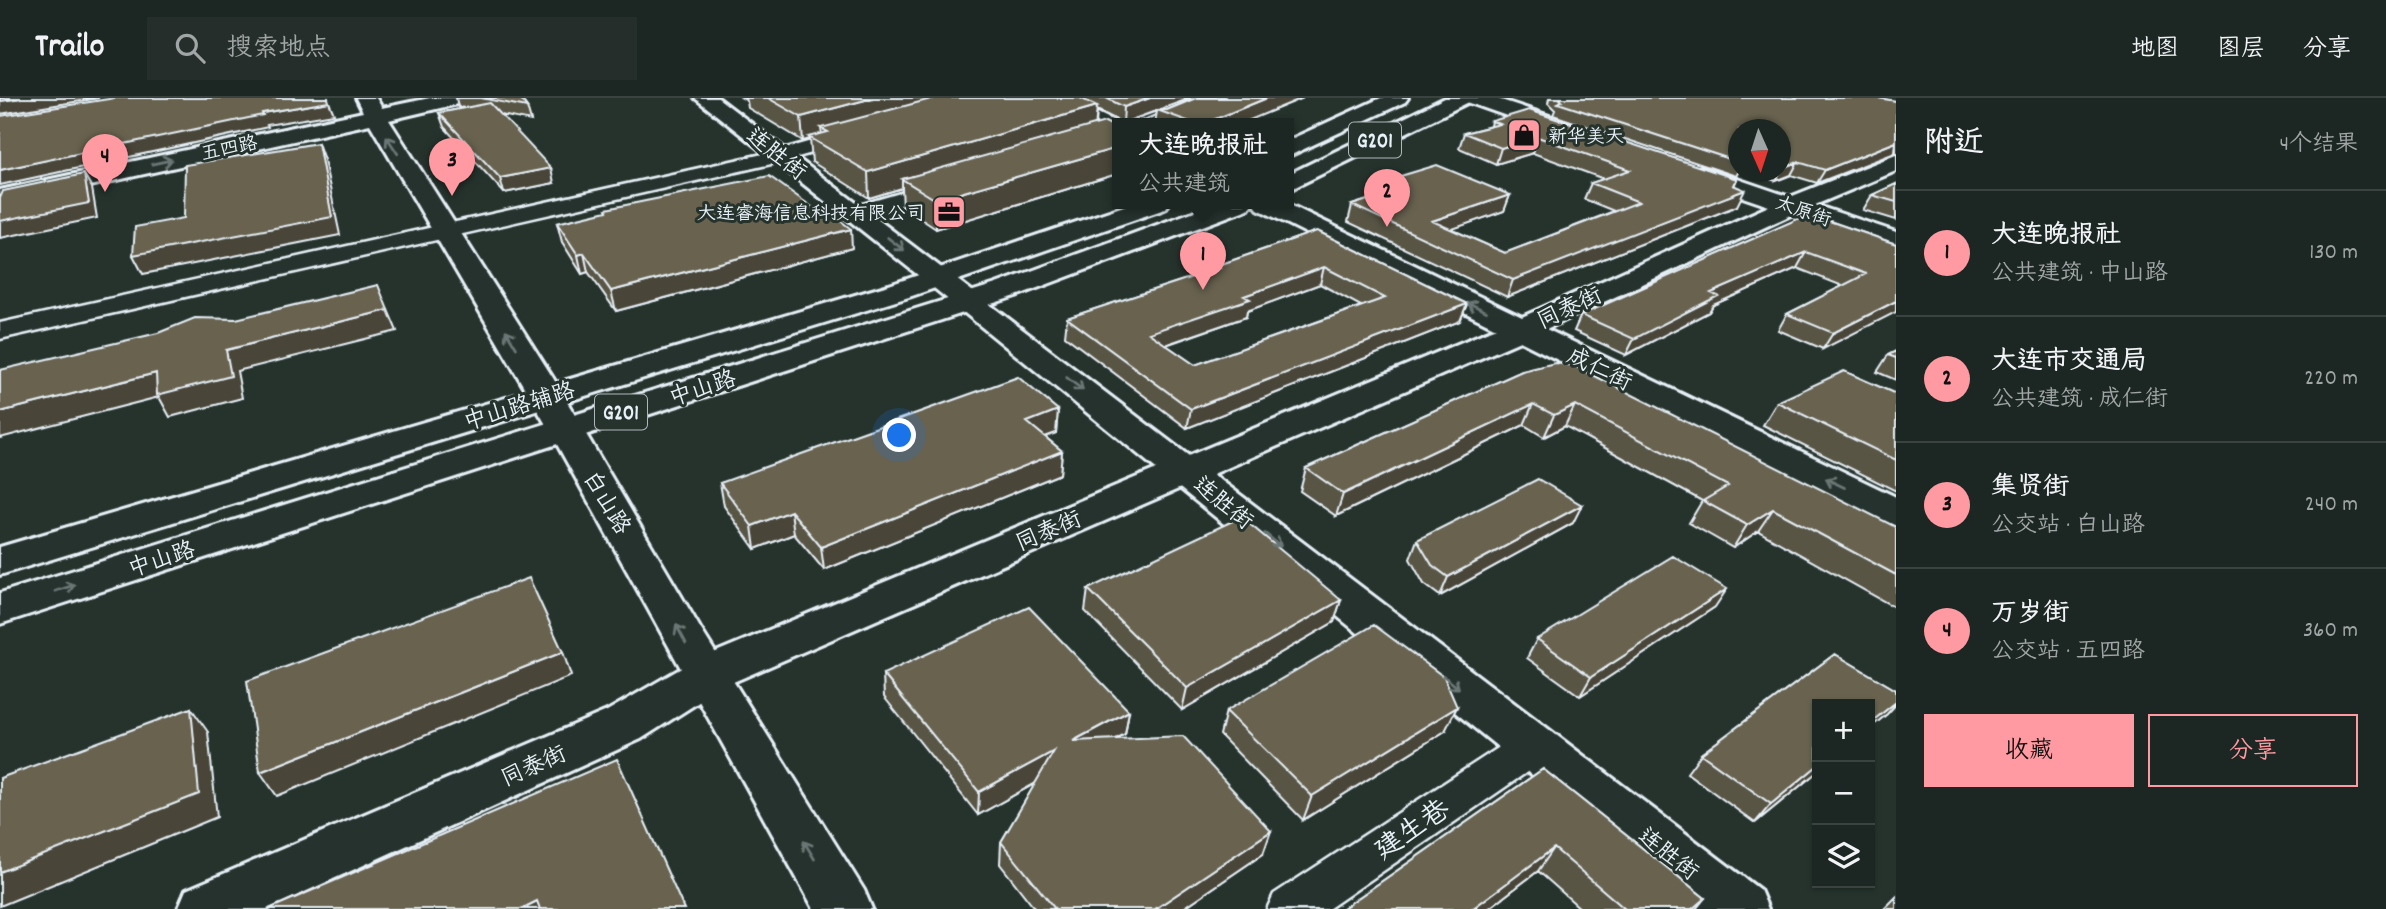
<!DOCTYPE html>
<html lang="zh">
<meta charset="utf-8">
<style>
:root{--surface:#1c2622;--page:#252e2a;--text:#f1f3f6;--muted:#a0a5a5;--line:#3a4340;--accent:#ff9aa2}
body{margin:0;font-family:Dekko,"LXGW WenKai TC",sans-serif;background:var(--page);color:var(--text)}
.controls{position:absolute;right:21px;bottom:21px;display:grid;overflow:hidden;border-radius:0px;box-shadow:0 2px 5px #0004}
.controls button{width:63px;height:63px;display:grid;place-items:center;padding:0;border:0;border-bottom:2px solid var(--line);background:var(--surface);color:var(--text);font:35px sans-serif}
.compass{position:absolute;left:1728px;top:21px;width:63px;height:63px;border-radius:50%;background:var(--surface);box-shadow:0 2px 5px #0004;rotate:177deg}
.you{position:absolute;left:900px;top:338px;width:24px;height:24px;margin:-18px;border:5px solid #fff;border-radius:50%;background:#1a73e8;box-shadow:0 0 0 10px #1a73e833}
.badge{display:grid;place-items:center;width:46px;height:46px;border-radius:50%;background:var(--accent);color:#111;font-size:23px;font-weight:700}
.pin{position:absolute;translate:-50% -58px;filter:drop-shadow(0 2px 4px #0008)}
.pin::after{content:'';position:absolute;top:37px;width:24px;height:21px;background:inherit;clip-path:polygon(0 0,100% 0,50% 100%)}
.popup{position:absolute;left:1112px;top:20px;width:182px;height:91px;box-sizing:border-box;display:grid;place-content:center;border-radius:0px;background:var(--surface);filter:drop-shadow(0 2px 5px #0005);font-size:23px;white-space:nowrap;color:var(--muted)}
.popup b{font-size:26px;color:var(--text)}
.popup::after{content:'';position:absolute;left:50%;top:100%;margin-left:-14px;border:14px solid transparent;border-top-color:var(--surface)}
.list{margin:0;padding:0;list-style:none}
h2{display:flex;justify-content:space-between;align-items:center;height:91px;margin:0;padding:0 28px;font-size:30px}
h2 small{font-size:23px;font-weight:400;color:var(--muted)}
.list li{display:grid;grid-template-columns:46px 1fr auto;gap:21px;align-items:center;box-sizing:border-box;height:126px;padding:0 28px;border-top:2px solid var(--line)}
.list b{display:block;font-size:26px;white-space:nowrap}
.list p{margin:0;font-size:23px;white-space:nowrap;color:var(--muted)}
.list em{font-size:23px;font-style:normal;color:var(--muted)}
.actions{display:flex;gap:14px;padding:21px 28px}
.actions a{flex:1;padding:16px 0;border:2px solid var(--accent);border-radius:0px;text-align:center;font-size:24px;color:var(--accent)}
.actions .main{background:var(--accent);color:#111}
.icon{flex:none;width:38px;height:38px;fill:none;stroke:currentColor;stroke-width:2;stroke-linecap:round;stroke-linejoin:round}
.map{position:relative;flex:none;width:1896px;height:811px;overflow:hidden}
header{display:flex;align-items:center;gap:42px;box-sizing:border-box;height:98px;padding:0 35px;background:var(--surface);border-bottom:2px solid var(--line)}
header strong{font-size:33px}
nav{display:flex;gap:38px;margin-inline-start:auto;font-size:24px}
.search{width:490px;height:63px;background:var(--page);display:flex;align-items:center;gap:18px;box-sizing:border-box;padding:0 24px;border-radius:0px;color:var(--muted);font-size:26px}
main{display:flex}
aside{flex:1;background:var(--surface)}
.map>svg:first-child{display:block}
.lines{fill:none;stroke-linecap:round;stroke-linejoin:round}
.minor-casing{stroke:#e8f1f8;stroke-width:5}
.tertiary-casing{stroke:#e8f1f8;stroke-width:6}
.secondary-casing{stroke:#e8f1f8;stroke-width:6}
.primary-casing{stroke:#e8f1f8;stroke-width:6}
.trunk-casing{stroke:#e8f1f8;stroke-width:6}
.minor{fill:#26332d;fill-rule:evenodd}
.tertiary{fill:#26332d;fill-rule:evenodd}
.secondary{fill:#26332d;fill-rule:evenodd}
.primary{fill:#26332d;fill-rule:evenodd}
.trunk{fill:#26332d;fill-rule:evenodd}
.wall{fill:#595445;stroke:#e8f1f8;stroke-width:2;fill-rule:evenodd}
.shaded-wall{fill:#484538;stroke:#e8f1f8;stroke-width:2}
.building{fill:#676250;stroke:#e8f1f8;stroke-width:2;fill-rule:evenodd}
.oneway{stroke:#6a7674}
.labels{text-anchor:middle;stroke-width:6;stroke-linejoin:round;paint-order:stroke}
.far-poi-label{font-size:19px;fill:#e8f1f8;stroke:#26332d;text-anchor:start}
.far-street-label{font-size:19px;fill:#e8f1f8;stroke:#26332d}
.shield{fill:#26332d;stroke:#aeb8bb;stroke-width:2}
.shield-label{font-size:21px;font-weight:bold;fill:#e8f1f8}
.street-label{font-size:23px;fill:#e8f1f8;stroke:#26332d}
.near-street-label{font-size:28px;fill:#e8f1f8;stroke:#26332d}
</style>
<header>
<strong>Trailo</strong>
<div class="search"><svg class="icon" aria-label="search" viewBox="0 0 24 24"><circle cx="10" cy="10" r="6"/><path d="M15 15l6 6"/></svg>搜索地点</div>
<nav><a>地图</a><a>图层</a><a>分享</a></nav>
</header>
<main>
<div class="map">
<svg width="1896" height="811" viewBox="0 0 1896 811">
<rect width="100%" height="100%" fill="#26332d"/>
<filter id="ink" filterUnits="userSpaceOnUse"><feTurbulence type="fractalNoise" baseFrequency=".0143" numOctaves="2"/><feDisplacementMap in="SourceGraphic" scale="14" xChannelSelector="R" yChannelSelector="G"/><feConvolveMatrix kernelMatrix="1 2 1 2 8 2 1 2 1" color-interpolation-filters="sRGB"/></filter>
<g filter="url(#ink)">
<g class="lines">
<g class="minor-casing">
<path id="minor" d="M1199 0H1224L1164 26H1138Z
M851 32 858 34 860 38 858 42 780 64 0 241V225L776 53Z
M945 82 955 88 952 92 856 120 845 114 849 110Z
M1532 633 1546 637 1552 649 1546 661 1328 811H1267L1274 796 1518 637Z"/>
</g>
<g class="tertiary-casing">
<path id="tertiary" d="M1041 0H1067L1120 26H1117V40L1044 4Z
M1464 0H1495L1574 26 1577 31 1566 38 1558 36 1467 4Z
M1896 57V73L1815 107 1896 134V151L1793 116 1546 231 1896 399V428L1882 424 1520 243 724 588 641 641 267 811H178L186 792 607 613 692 564 1496 230 1258 111 1254 106H1288L1522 219 1769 108 1687 80 1684 75 1687 70H1705L1790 99Z"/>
</g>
<g class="secondary-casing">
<path id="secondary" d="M356 0H376L382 10 430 0H469L466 4 389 22 553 280 700 530 864 792 872 811H814L548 330 370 26 0 108V92L363 14Z
M695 0H718L1760 792 1768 811H1697L918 177Z"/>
</g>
<g class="primary-casing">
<path id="primary" d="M1381 0H1408L1405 4 1289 58V42Z
M1130 106H1169L1165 111 909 199 0 477V449L889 187Z"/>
</g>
<g class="trunk-casing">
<path id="trunk" d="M1445 0H1472L1469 4 1289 92V76Z
M1214 106H1252L1248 111 1016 198 0 526V495L996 186Z"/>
</g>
<use href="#minor" class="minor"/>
<use href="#tertiary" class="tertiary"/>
<use href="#secondary" class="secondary"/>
<use href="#primary" class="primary"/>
<use href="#trunk" class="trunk"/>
</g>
<path class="wall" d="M456 0H520L527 9 531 23 501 17 554 85 504 95 444 29 439 15 465 10 458 9Z
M742 0H1191L1158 12H1167L1196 0H1303L1240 26H1155L1157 13 1123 25 1097 12 1096 27 1117 30V76L936 131 903 109 902 90 869 100 812 64 810 41 803 43 748 10 747 3Z
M1549 0H1878L1896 3V55H1895L1817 85 1791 77 1776 83 1748 74H1781V32H1739V73L1736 78 1553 17 1555 12 1548 5Z
M1492 23 1737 81 1734 88 1737 108 1507 199 1348 124 1352 107 1380 98 1384 83 1510 97 1504 113 1451 131 1505 155 1614 113 1584 101 1591 85 1604 81 1533 55 1496 66 1459 50 1464 35 1491 28Z
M1896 86V122L1863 112 1872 97Z
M1809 116 1896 146 1823 251 1778 232 1787 216 1843 188 1797 170 1713 207 1709 214 1626 257 1574 233 1581 217Z
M557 125 852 150 616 213 588 174 582 176 562 144Z
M1317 133 1467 206 1460 223 1187 330 1065 238 1067 220 1215 172 1216 168ZM1320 186 1361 208 1195 267 1166 247 1246 219 1247 213Z
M1896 253V282L1877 274 1888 257Z
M1522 273 1896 429V510L1758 433 1733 450 1689 425 1702 403 1565 328 1544 339 1524 327 1336 418 1300 393 1306 370Z
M1896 296V393L1763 327 1777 304Z
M1058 312 1056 335 1045 339 1062 353 1060 376 824 472 794 436 755 451 724 408 720 385Z
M1573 425 1440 498 1424 486 1410 461 1417 442Z
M1088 491 1341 502 1334 524 1182 612 1085 513Z
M1715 509 1580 598 1527 560 1537 541Z
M1835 556 1896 592V606L1887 616 1870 630V606H1817V674L1755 725 1687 675 1701 656Z
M883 576 1129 613 1125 636 1115 641 1263 756 1182 811H1035L1000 766 1001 744 1036 685 978 717 884 599Z
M1226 613 1445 633 1303 722 1220 637Z
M1543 671 1705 800 1696 811H1581L1538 773 1488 811H1342Z
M1896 799V811H1884Z"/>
<path class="shaded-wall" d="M21 0H99L0 16V3Z
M873 0H961L828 34 821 30 822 38 809 39 810 41 803 43 801 19Z
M1150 0H1191L1123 25 1124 9Z
M1267 0H1303L1240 26H1203Z
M329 4 334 16 267 27 268 29 0 87V72L262 15Z
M1097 8 1095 32 902 81V90L869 100 868 74Z
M1538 39 1533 55 1496 66 1501 50Z
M1896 44 1895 55 1817 85 1825 72Z
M318 45 324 62 340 137 143 176 133 157Z
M1117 50V76L936 131V102Z
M1798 64 1791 77 1776 83 1783 70Z
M551 70 554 85 504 95 500 80Z
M84 76 92 90 97 120 0 140V123Z
M1737 81 1729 98 1745 92 1737 108 1507 199 1513 182 1733 87Z
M1510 97 1504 113 1427 140 1432 123Z
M851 131 852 150 616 213 611 193Z
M1806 154 1797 170 1713 207 1709 214 1626 257 1634 241 1711 195Z
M584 155 588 174 582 176 578 157Z
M1324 169 1320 186 1247 213 1246 219 1147 253 1149 235 1244 198Z
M1896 203V214L1823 251 1833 235Z
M1467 206 1460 223 1187 330 1191 311Z
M388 212 397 233 237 273 242 300 170 319 159 299 0 340V314L156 275 226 252Z
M1533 306 1524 327 1336 418 1343 396Z
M1575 307 1565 328 1544 339 1554 317Z
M1058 312 1056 335 1025 346 1027 324Z
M1062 353 1060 376 824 472 821 449Z
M1582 407 1573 425 1440 498 1448 479Z
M1773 411 1758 433 1733 450 1747 427Z
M791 413 794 436 755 451 752 428Z
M1727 491 1715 509 1580 598 1591 579Z
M1341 502 1334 524 1182 612 1187 590Z
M563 554 571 578 277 698 260 674Z
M1896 604V606L1887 616 1870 630V625Z
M1457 609 1445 633 1303 722 1312 698Z
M191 610 208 634 217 719 0 808V774Z
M1129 613 1125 636 1070 666 1073 643Z
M1054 653 1052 676 978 717 979 694Z
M1817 668V674L1755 725 1771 706Z
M1271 733 1263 756 1182 811H1155Z
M1554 750 1538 773 1488 811H1472Z
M537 803 541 811H521Z"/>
<path class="building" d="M0 0H21L0 3Z
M115 0H328L329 4 262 15 263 17 0 72V18Z
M481 0H520L527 9Z
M768 0H873L801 19Z
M935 0H1080L1097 8 868 74 809 39 828 34 821 30Z
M1106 0H1150L1124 9Z
M1196 0H1267L1203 26H1196L1157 12H1167Z
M1559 0H1878L1896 3V44L1825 72 1798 64 1783 70 1781 69V32H1739V64L1558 5 1562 3Z
M490 5 551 70 500 80 439 15Z
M1529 12 1737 81 1733 87 1745 92 1513 182 1352 107 1403 91 1384 83 1437 67 1510 97 1432 123 1505 155 1639 104 1591 85 1630 72 1538 39 1501 50 1464 35 1500 26 1492 23Z
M1105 24 1117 30V50L936 102 902 81Z
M318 45 332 119 133 157 135 129 184 120 185 67Z
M84 76 89 105 0 123V100L3 93Z
M769 78 819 114 827 112 851 131 611 193 584 155 578 157 557 125 607 113 606 111Z
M1896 86V104L1872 97Z
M1809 116 1896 146V203L1833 235 1787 216 1866 176 1806 154 1711 195 1718 198 1634 241 1581 217Z
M1317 133 1467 206 1191 311 1067 220 1220 170 1216 168ZM1324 169 1385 200 1195 267 1149 235 1250 201 1244 198Z
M378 187 388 212 226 252 231 278 157 297 156 275 0 314V272L158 235 195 220 236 221Z
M1896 253V260L1888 257Z
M1555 265 1575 268 1896 429V477L1773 411 1747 427 1703 403 1728 388 1575 307 1554 317 1533 306 1343 396 1306 370 1522 273Z
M1844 273 1896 296V362L1777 304Z
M1018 279 1058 312 1027 324 1062 353 821 449 791 413 752 428 720 385Z
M1538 381 1582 407 1448 479 1432 467 1417 442Z
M1241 419 1341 502 1187 590 1088 491Z
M1673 458 1727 491 1591 579 1537 541Z
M529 480 563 554 260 674 247 583Z
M1029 509 1129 613 1073 643 1183 638 1271 733 1155 811H1055L1001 744 1054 653 979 694 883 576Z
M1374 527 1444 579 1457 609 1312 698 1226 613Z
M1835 556 1896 592V604L1870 625V606H1817V668L1771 706 1701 656Z
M191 610 199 696 0 774V680Z
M617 661 684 811H540L537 803 521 811H269Z
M1543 671 1705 800 1692 811H1625L1554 750 1472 811H1342Z"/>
<defs><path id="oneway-shaft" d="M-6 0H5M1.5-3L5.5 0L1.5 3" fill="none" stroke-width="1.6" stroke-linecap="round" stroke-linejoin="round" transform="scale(1.75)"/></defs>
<g class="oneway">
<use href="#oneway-shaft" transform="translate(392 47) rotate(-123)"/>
<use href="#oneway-shaft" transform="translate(162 64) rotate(-12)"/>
<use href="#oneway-shaft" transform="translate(896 146) rotate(38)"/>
<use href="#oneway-shaft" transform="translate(1477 209) rotate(-154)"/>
<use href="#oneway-shaft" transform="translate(511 241) rotate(-121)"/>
<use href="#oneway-shaft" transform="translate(1075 286) rotate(38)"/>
<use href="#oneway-shaft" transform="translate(1835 385) rotate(-154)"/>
<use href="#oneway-shaft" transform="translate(1273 442) rotate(39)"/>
<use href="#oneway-shaft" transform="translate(65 490) rotate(-18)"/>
<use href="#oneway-shaft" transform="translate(681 536) rotate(-118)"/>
<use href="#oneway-shaft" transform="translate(1451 584) rotate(39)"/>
<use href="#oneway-shaft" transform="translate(809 752) rotate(-121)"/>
</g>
</g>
<defs>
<g id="shop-square" transform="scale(1.75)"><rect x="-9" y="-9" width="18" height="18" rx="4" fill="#ff9aa2" stroke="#26332d"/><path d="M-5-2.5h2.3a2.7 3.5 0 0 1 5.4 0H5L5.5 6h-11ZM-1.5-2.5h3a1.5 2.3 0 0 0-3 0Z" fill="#111"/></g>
<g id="office-square" transform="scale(1.75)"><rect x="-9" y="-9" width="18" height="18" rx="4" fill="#ff9aa2" stroke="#26332d"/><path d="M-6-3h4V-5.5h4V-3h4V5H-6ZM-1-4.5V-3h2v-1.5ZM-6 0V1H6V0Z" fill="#111"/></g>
</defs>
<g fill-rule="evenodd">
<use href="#shop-square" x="1524" y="37"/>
<use href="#office-square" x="949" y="114"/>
</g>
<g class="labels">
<g class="far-poi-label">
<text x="1548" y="44">新华美天</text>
<text x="925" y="121" text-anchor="end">大连睿海信息科技有限公司</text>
</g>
<g class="far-street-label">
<text transform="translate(229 49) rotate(-12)" y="7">五四路</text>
<text transform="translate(1804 112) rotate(19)" y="7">太原街</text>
</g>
<g class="shield">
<rect x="1349" y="24.5" width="52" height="35" rx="5"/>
<rect x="595" y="296.5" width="52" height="35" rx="5"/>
</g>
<g class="shield-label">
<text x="1375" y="49">G201</text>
<text x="621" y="321">G201</text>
</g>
<g class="street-label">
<text transform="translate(777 55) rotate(38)" y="8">连胜街</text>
<text transform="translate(1569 209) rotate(-25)" y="8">同泰街</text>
<text transform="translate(1600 270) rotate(26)" y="8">成仁街</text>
<text transform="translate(702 289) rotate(-18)" y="8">中山路</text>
<text transform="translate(519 307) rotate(-17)" y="8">中山路辅路</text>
<text transform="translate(608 404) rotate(59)" y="8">白山路</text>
<text transform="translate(1224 404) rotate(39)" y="8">连胜街</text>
<text transform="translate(1048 432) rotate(-23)" y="8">同泰街</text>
<text transform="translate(161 460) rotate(-18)" y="8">中山路</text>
<text transform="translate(533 667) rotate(-24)" y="8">同泰街</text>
<text transform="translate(1669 755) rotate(38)" y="8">连胜街</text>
</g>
<g class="near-street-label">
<text transform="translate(1411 730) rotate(-34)" y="10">建生巷</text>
</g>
</g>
</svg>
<div class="controls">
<button>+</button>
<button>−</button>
<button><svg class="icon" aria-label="layers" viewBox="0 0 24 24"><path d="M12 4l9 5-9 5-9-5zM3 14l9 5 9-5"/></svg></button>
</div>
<svg class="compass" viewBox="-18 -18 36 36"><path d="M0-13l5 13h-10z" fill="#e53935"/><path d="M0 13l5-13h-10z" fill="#a0a5a5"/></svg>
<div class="you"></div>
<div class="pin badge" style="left:1203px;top:192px">1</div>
<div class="popup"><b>大连晚报社</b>公共建筑</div>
<div class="pin badge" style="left:1387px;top:129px">2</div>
<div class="pin badge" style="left:452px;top:98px">3</div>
<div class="pin badge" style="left:105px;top:94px">4</div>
</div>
<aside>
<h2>附近<small>4个结果</small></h2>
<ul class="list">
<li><span class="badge">1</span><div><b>大连晚报社</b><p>公共建筑 · 中山路</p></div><em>130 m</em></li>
<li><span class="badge">2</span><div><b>大连市交通局</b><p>公共建筑 · 成仁街</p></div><em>220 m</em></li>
<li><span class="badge">3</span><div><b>集贤街</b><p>公交站 · 白山路</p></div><em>240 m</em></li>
<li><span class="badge">4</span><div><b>万岁街</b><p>公交站 · 五四路</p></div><em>360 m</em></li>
</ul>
<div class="actions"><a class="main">收藏</a><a>分享</a></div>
</aside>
</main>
